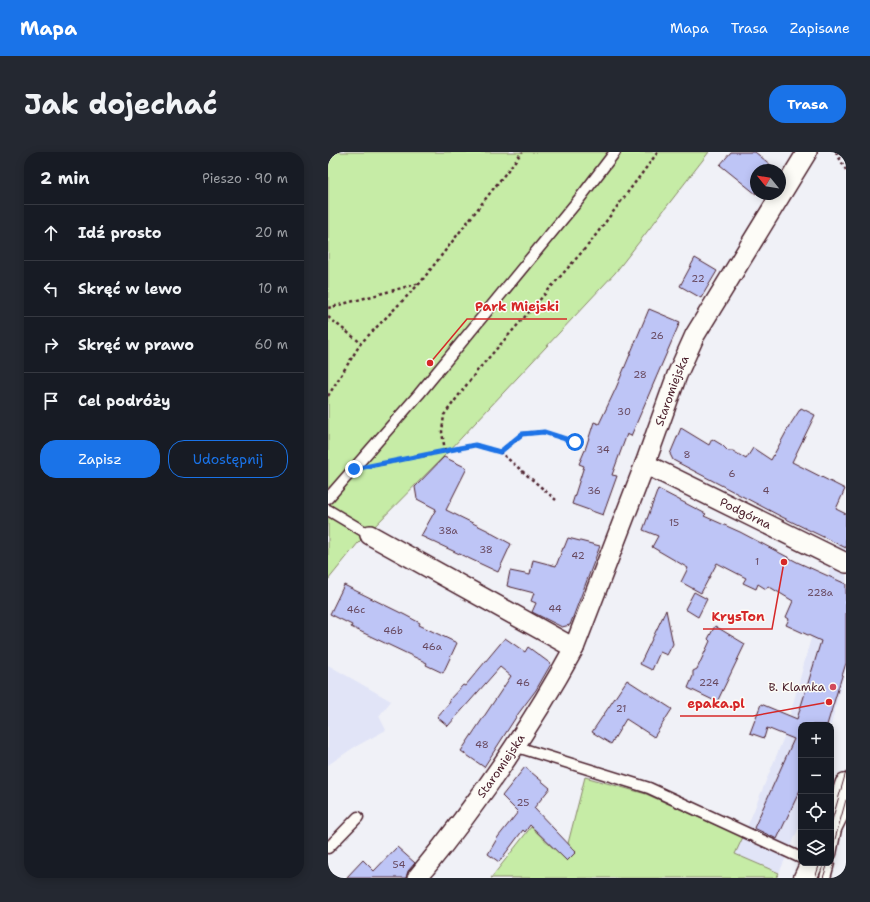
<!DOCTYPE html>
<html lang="pl">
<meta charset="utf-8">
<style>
:root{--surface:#171b24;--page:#242831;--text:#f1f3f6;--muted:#9ea1a6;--line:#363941;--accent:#1a73e8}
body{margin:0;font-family:"Shantell Sans",sans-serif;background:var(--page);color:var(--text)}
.controls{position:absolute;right:12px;bottom:12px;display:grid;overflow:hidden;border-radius:8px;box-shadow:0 2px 10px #0003}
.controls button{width:36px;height:36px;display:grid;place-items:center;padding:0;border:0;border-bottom:1px solid var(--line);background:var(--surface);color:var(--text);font:20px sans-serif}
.compass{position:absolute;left:422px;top:12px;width:36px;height:36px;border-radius:50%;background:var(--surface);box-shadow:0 2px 10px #0003;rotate:300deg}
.stop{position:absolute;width:12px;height:12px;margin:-9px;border:3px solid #1a73e8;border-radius:50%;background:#fff}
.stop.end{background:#1a73e8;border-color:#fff;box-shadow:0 1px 4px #0008}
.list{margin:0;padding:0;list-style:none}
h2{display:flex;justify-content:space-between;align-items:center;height:52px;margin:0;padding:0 16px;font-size:17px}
h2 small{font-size:13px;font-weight:400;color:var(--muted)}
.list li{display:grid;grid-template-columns:26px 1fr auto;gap:12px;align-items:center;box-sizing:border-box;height:56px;padding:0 16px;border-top:1px solid var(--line)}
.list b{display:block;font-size:15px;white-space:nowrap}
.list em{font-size:13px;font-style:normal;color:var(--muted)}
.actions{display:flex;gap:8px;padding:12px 16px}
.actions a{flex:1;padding:9px 0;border:1px solid var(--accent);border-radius:16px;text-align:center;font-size:14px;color:var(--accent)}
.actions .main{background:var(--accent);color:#fff}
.icon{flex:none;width:22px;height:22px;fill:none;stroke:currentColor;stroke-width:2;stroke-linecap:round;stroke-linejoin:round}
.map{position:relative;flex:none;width:518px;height:726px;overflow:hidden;border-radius:16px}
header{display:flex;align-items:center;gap:24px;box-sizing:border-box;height:56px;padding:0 20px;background:var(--accent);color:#fff}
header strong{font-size:19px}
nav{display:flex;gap:22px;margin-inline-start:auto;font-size:14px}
.intro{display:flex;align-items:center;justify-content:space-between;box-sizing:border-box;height:96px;padding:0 24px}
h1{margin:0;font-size:28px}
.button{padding:10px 18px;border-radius:16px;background:var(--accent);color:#fff;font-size:14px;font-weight:700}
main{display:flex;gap:24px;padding:0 24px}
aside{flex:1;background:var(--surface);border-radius:16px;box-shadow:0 2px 10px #0003}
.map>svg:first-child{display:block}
.built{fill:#e1e4f7}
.green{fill:#c6eca6;stroke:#888668}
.building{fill:#bec5f6;stroke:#4a1f2b}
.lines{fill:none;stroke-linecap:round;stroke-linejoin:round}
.lane-casing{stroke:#4a1f2b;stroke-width:13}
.street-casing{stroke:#4a1f2b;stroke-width:22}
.secondary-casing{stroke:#4a1f2b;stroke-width:25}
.path{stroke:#4a1f2b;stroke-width:2.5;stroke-dasharray:3 3;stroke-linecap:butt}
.lane{stroke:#fdfcf7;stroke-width:10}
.street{stroke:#fdfcf7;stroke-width:19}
.secondary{stroke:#fdfcf7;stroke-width:22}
.tram{stroke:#4a1f2b;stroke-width:1}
.route{stroke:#1a73e8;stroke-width:5}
.poi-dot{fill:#d1495b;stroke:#fdfcf7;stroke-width:1.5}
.labels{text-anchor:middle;stroke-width:3;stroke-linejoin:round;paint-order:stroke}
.number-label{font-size:10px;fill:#67485e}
.street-label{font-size:12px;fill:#4a1f2b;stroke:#fdfcf7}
.poi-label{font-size:12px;fill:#4a1f2b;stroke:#fdfcf7;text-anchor:end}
.leader{fill:none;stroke:#d62828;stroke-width:1.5}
.callout-dot{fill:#d62828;stroke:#fdfcf7;stroke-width:1.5}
.callout-label{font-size:13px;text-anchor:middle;font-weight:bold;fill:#d62828;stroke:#fdfcf7;stroke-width:3;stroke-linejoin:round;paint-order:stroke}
</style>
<header>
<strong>Mapa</strong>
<nav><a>Mapa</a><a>Trasa</a><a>Zapisane</a></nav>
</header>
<div class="intro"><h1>Jak dojechać</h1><a class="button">Trasa</a></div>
<main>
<aside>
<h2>2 min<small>Pieszo · 90 m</small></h2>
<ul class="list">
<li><svg class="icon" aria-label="ahead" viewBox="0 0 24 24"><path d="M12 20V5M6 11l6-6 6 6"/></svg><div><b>Idź prosto</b></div><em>20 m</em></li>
<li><svg class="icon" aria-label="left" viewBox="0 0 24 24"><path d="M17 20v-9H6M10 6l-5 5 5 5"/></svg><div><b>Skręć w lewo</b></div><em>10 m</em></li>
<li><svg class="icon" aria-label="right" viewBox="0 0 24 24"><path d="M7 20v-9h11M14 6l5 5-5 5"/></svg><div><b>Skręć w prawo</b></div><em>60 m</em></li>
<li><svg class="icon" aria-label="arrive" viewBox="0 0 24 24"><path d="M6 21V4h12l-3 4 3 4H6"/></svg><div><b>Cel podróży</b></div></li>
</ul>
<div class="actions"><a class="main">Zapisz</a><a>Udostępnij</a></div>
</aside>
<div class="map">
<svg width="518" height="726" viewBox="0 0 518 726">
<rect width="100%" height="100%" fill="#f0f1f7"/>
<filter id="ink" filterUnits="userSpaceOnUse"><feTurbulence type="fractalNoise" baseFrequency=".025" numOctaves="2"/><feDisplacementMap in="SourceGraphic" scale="8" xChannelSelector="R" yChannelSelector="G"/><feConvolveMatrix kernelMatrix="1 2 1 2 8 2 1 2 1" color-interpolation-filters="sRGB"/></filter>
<g filter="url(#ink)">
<path class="built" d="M518 358V515L503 573H473V671L451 721 407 702 415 685 456 585Z
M0 513 63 549 51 564 58 578 25 596 0 613Z"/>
<path class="green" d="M0 0H381L287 121 120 300 30 391 0 428Z
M257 625 318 642 415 685 407 702 451 721 448 726H163L203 675 224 695 237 703Z"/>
<path class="building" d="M403 0H427L449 18H428V42L392 13Z
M367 106 389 119 373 146 352 134Z
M321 157 352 170 303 284 299 282 284 323 289 324 275 363 244 352 256 314 251 312 257 298 266 270 271 272 288 236Z
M473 256 487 263 464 310 517 337 508 357 518 362V396L454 365 345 308 342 302 353 276 381 293 384 287 394 293 400 299H405L418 307 425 296 443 308 462 273Z
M116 305 139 316 118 358 163 380V381L183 392 170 420 93 384 108 357 89 347 87 335Z
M330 337 378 362 376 364 412 380 469 410 518 432V511L499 573H473V636L449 687 426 676 466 587 439 576 436 586 422 581 433 552 469 567 493 489 458 473 461 467 458 465 465 449 440 434 438 437 430 432 428 437 415 431 418 426 389 411 373 441 353 430 360 416 324 395 330 384 315 378Z
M240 386 272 394 242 473 234 475 204 460 208 451 203 449 206 441 179 434 182 419 202 423 205 408 228 414 235 396H236Z
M16 433 77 463 92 471 91 473 129 491 115 521 98 513 99 511 23 475 24 473 2 462Z
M366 440 379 447 370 465 357 457Z
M338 458 345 492 339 503 332 500 324 518 312 512Z
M387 474 417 492 389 550 360 536 365 524V519L369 517 382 489 380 487Z
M177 486 197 500 200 495 223 512 208 538 190 562 156 615 133 599 183 524 172 515 120 574 109 565 122 550 121 548 135 533 137 534Z
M299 528 344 557 326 585 298 567 283 592 264 580Z
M197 615 222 636 206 656 248 700 239 709 202 673 197 680 195 678 171 710 160 702 170 685 190 660 174 644Z
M69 695 87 711 80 719 78 726H18L35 708 46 719Z"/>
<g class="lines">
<g class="lane-casing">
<path id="lane" d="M0 346 91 242 252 46 287 0
M0 358 42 383
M186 594 321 636 473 706
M0 696 30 665
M503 702 509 672
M497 726 501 711"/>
</g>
<g class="street-casing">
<g id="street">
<path id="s1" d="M317 312 518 411"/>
<path d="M42 383 246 496"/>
<path id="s2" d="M89 726C148 654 202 577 246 496L317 312 349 223 367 183 479 0"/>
</g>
</g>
<g class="secondary-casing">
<path id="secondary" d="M503 674 510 660 518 633
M477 726 484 711"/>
</g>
<path class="path" d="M508 0 518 18
M0 156 92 131
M0 165 33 191
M0 244 33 191 92 131 194 0
M117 299 114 280 116 263 149 219 261 92 330 0
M172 300 194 282 216 280 247 290
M48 313 147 293 172 300 228 348"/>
<use href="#lane" class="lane"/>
<use href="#street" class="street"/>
<use href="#secondary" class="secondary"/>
<path class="tram" d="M503 672 518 620
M503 701 518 648
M487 726 492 711
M495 726 500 711"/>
</g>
</g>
<g class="lines" filter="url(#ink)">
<path class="route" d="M26 317 147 293 172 300 194 282 216 280 247 290"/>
</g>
<circle class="poi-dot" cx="505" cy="535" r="4"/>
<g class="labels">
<g class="number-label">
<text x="370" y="130">22</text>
<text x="329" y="187">26</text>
<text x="312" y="226">28</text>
<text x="296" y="263">30</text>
<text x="275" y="301">34</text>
<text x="359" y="306">8</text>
<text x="404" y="325">6</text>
<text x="266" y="342">36</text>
<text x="438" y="342">4</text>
<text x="346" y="374">15</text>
<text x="120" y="382">38a</text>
<text x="158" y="401">38</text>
<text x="250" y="407">42</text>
<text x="429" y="413">1</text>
<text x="492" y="444">228a</text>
<text x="227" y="460">44</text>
<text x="28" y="461">46c</text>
<text x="65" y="482">46b</text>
<text x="104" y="498">46a</text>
<text x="195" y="534">46</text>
<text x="381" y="534">224</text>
<text x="293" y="560">21</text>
<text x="154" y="596">48</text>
<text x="195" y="654">25</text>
<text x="71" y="716">54</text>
</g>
<g class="street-label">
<text dy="4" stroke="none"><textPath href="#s2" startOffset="554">Staromiejska</textPath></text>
<text dy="4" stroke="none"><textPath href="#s1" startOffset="112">Podgórna</textPath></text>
<text dy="4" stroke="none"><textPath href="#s2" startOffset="140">Staromiejska</textPath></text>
</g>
<g class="poi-label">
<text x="497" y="539">B. Klamka</text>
</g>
</g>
<path class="leader" d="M102 211L139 167H239M456 410L444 477H375M501 550L425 564H352"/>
<g class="callout-dot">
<circle cx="102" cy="211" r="4"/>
<circle cx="456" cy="410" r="4"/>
<circle cx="501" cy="550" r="4"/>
</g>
<g class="callout-label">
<text x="189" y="159">Park Miejski</text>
<text x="410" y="469">KrysTon</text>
<text x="388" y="556">epaka.pl</text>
</g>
</svg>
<div class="controls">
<button>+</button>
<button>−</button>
<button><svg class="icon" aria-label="locate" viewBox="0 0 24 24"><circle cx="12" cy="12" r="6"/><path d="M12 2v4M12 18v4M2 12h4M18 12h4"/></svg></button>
<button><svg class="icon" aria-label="layers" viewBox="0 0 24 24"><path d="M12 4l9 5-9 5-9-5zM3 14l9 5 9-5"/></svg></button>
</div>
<svg class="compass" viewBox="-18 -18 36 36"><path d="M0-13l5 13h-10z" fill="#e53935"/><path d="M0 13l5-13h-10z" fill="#9ea1a6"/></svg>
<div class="stop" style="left:247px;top:290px"></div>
<div class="stop end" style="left:26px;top:317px"></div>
</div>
</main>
